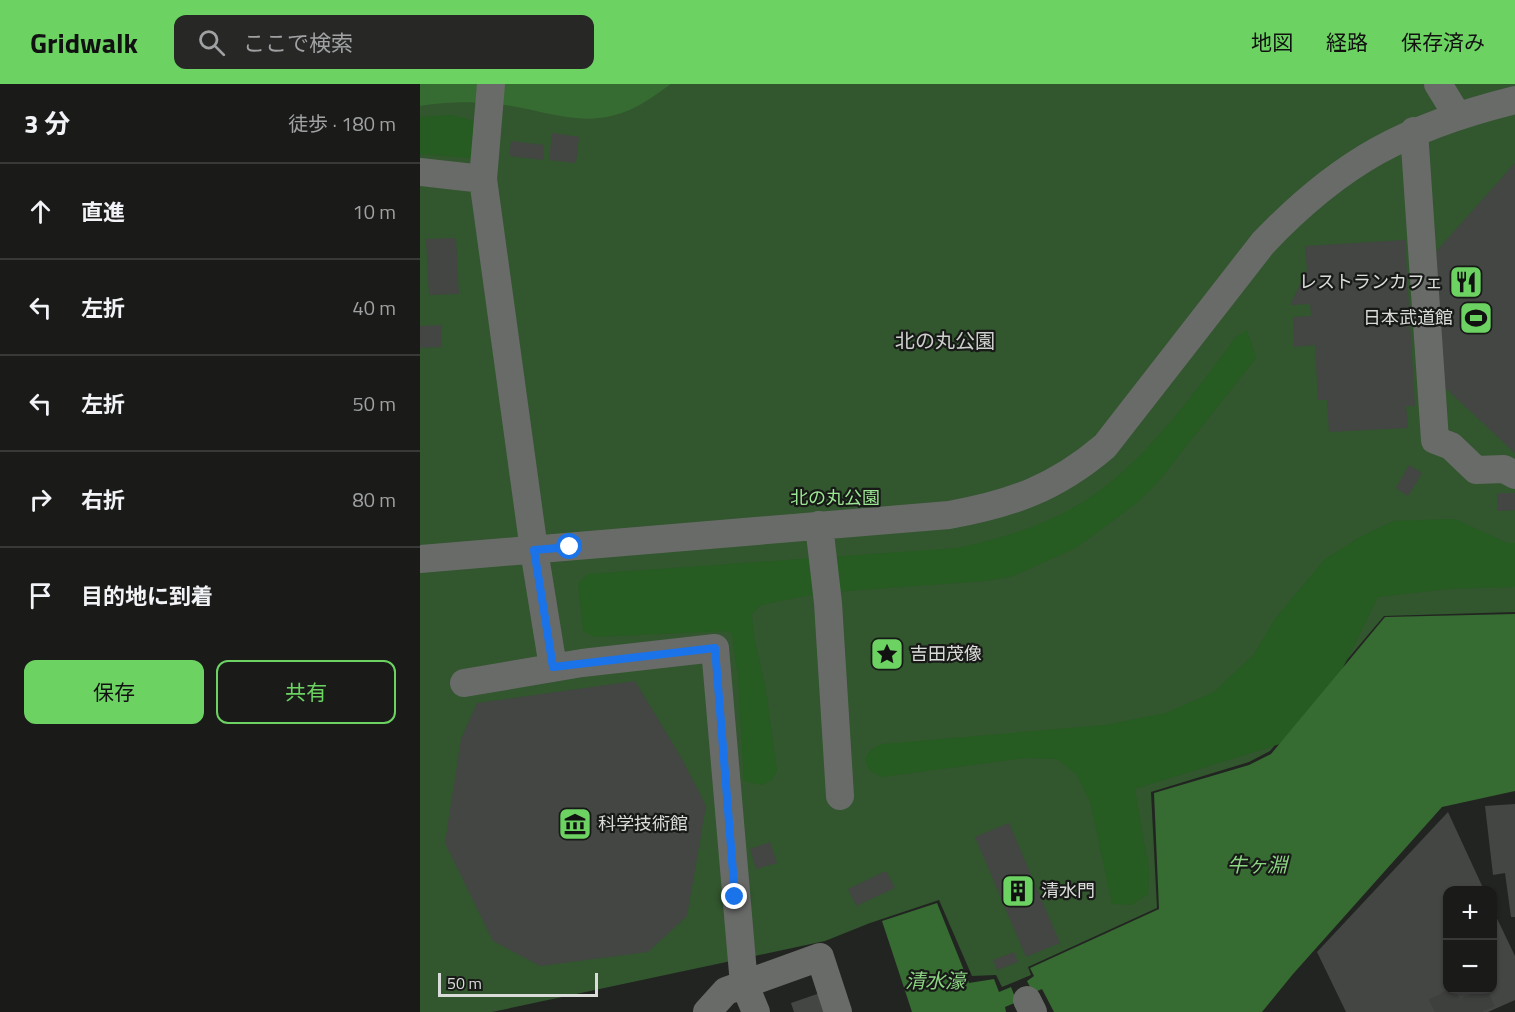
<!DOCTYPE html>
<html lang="ja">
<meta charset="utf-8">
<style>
:root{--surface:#1a1b19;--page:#272826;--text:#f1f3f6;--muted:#9fa1a2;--line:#383938;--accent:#6cd362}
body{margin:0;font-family:"Titillium Web","Noto Sans JP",sans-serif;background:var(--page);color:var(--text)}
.controls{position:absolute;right:18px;bottom:18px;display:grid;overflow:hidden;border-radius:12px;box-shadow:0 2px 4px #0004}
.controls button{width:54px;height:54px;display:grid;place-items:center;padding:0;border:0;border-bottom:2px solid var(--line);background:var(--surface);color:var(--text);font:30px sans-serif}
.scale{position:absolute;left:18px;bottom:15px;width:160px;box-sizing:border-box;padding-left:6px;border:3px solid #dadcda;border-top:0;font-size:16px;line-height:21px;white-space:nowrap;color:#dadcda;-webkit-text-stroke:4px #181a18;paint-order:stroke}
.stop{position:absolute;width:18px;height:18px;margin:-14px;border:4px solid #1a73e8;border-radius:50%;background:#fff}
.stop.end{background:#1a73e8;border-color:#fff;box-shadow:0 2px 6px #0008}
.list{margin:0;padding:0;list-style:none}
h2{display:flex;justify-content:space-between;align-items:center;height:78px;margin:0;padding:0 24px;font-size:26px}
h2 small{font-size:20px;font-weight:400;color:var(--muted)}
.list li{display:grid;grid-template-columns:39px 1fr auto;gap:18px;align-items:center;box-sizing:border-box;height:96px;padding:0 24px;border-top:2px solid var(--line)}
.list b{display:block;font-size:22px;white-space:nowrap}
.list em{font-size:20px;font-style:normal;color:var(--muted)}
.actions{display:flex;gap:12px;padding:18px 24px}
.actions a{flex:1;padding:14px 0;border:2px solid var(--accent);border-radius:12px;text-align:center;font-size:21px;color:var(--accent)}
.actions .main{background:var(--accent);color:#111}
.icon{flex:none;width:33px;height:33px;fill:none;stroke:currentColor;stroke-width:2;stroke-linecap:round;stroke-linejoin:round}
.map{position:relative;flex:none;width:1095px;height:928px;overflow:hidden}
header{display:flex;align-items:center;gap:36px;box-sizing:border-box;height:84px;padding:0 30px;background:var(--accent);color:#111}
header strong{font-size:28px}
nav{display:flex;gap:33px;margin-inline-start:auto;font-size:21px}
.search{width:420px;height:54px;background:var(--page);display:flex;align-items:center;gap:15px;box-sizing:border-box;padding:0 21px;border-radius:12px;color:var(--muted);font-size:22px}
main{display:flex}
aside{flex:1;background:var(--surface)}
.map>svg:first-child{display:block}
.green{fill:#32562e}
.forest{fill:#265b21}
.water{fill:#366b31}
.building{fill:#434643}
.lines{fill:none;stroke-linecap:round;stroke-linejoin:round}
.minor-tunnel{stroke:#3e403d;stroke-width:28;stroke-dasharray:28 14;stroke-linecap:butt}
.minor{stroke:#696b69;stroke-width:28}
.route{stroke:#1a73e8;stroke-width:8}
.labels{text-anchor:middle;stroke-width:4.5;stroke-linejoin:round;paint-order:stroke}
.poi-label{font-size:18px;fill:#dadcda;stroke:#181a18;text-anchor:start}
.park-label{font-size:18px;fill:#9ce793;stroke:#181a18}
.neighbourhood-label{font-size:20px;fill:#ced0cd;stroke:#181a18}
.water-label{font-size:20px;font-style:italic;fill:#8cd583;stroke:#181a18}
</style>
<header>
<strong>Gridwalk</strong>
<div class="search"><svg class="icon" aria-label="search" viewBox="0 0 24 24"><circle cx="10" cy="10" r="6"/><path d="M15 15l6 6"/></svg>ここで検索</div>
<nav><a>地図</a><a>経路</a><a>保存済み</a></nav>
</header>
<main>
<aside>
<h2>3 分<small>徒歩 · 180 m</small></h2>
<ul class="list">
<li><svg class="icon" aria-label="ahead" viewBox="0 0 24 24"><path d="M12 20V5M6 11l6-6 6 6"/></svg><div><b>直進</b></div><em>10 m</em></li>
<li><svg class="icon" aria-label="left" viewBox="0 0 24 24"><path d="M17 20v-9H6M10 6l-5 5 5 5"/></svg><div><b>左折</b></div><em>40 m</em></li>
<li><svg class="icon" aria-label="left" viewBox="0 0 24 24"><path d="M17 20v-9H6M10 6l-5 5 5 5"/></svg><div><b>左折</b></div><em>50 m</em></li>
<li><svg class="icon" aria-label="right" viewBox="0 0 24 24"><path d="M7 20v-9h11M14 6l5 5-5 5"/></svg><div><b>右折</b></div><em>80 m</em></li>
<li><svg class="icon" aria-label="arrive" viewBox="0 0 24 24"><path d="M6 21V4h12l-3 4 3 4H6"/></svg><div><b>目的地に到着</b></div></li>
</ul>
<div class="actions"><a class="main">保存</a><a>共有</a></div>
</aside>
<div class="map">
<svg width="1095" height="928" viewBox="0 0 1095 928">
<rect width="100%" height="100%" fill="#222421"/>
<path class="green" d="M0 0H1095V528L964 532 850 667 829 678 731 708 737 824 608 883 611 891 582 903 576 891 552 892 519 816 450 839 405 857 72 928H0Z"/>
<path class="forest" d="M31 31 55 37 57 72 49 74 0 70V33Z
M827 246 836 274 738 398 718 418 656 464 593 492 565 497 400 509 341 521 332 530 334 553 345 601 357 686 352 696 342 701 324 697 318 594 312 550 306 547 175 553 163 547 158 499 168 490 537 464C586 454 643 436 683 404 736 363 776 307 815 254Z
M1035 435 1087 459H1095V503L1028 505 958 513 909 612 860 660 715 705 729 787 728 810 711 821 692 820 670 717 656 690 637 675 605 674 462 693 449 686 445 675 452 665 462 660 685 641 746 629 794 608 834 570 854 536 905 475 940 453 974 437Z"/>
<path class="water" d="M0 0H251C234 12 216 26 195 31 160 41 126 28 91 22 60 17 31 17 0 22Z
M1095 530V707L1022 723 873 890 842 928H634L622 905 613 909 607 897 614 892 610 884 739 825 734 709 829 681 851 670 965 533Z
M517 819 549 899 574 895 579 908 591 903 597 918 585 923 586 928H492L462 837Z"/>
<path class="building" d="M132 49 159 53 156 79 129 76Z
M91 57 124 61 123 76 89 72Z
M1095 79V369L1019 298 1014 170Z
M36 154 39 210 9 211 6 155Z
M985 156 995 322H986L988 344 909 348 907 316H898L895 261 874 263 873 233 891 232 890 220 870 221 887 186 885 162Z
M22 241V263L0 264V242Z
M989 381 1002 389 988 412 976 404Z
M1077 409H1095V426L1078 427Z
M215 597 262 675 286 722 267 832 228 868 120 882 73 857 25 759 41 655 57 619Z
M1095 720V833H1091L1085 789 1073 791 1065 722Z
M1028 728 1064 806H1028V906H1072V824L1095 872V916L1068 928H926L897 868Z
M589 739 640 859 606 873 555 753Z
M350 758 357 779 336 785 330 765Z
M466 787 475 804 436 822 428 805Z
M594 868 598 878 577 886 573 876Z
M400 909 406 928H374L371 919Z"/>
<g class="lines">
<path class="minor-tunnel" d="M1015 928 1053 909 1062 928"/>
<path class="minor" d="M1018 0 1037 31
M994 47 1015 356 1031 362 1056 386 1084 385 1095 391
M0 88 63 95 114 466 133 583
M63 95 71 0
M399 441 408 519 420 712
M0 475 529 431C591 420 636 404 685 362L843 159C921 77 986 43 1095 16
M44 599 162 579 295 564 323 889 324 899 336 928
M607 916 613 928
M287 928 306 907 400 873 418 928"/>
</g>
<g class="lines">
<path class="route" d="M150 463 114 466 133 583 295 564 315 813"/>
</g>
<defs>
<g id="restaurant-square" transform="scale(1.725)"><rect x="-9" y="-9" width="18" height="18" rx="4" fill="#6cd362" stroke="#181a18"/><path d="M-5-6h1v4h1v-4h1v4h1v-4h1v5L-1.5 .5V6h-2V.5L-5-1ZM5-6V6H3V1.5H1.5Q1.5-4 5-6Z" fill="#111"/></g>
<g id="stadium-square" transform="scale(1.725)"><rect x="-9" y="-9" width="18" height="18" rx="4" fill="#6cd362" stroke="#181a18"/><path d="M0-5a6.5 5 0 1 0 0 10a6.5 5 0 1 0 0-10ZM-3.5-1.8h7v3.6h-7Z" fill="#111"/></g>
<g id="sight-square" transform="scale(1.725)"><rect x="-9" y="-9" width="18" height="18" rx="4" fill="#6cd362" stroke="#181a18"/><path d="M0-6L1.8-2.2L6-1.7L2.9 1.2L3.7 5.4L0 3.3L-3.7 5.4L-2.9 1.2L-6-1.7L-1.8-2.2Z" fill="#111"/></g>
<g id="museum-square" transform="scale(1.725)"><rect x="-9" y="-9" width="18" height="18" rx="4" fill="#6cd362" stroke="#181a18"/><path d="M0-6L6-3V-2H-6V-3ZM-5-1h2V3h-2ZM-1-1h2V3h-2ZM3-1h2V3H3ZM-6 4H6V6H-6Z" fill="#111"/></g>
<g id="building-square" transform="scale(1.725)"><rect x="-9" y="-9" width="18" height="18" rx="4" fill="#6cd362" stroke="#181a18"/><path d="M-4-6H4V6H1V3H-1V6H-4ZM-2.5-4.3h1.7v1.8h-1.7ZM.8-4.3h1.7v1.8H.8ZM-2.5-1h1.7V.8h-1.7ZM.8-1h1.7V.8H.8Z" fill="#111"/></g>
</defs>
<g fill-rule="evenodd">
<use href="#restaurant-square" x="1046" y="198"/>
<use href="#stadium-square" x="1056" y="234"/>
<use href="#sight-square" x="467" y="570"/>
<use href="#museum-square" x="155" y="740"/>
<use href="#building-square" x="598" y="807"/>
</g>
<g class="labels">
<g class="poi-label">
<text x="1023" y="204" text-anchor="end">レストランカフェ</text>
<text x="1033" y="240" text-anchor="end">日本武道館</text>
<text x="490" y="576">吉田茂像</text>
<text x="178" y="746">科学技術館</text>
<text x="621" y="813">清水門</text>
</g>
<g class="park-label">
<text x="415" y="420">北の丸公園</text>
</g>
<g class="neighbourhood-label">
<text x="525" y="264">北の丸公園</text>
</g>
<g class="water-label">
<text x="837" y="788">牛ヶ淵</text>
<text x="515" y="904">清水濠</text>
</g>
</g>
</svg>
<div class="controls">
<button>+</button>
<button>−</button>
</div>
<div class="scale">50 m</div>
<div class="stop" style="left:150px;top:463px"></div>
<div class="stop end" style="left:315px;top:813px"></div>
</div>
</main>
